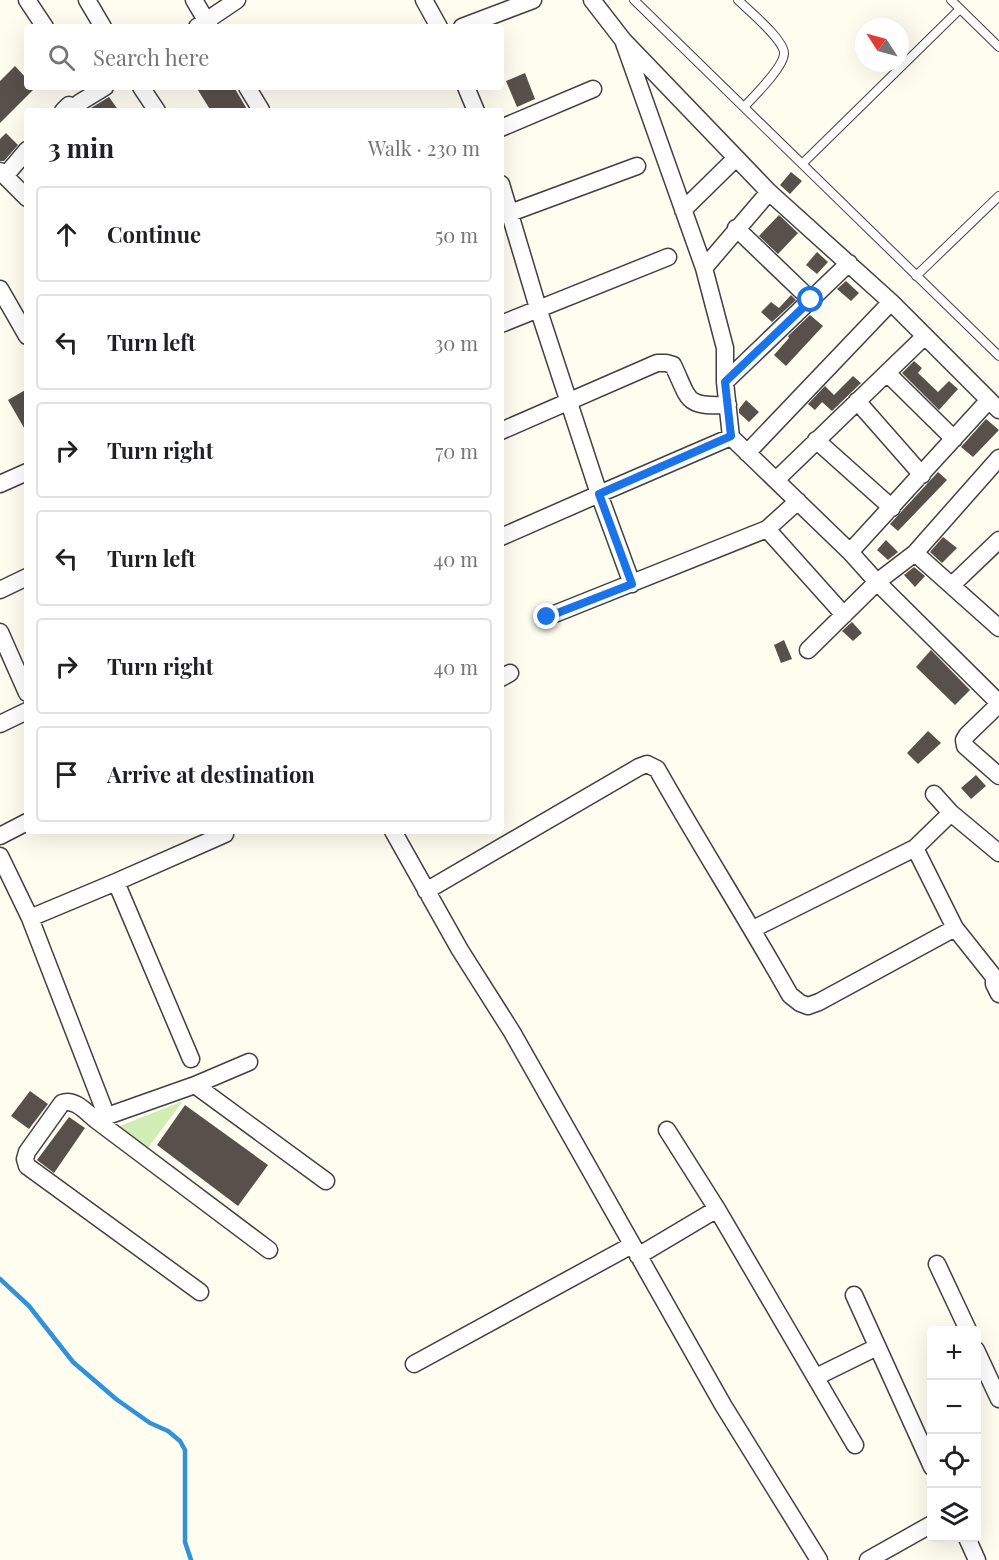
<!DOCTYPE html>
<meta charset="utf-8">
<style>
:root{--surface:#fff;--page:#f2f2f2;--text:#202124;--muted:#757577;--line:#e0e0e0}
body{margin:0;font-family:"Playfair Display",serif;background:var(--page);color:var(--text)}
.controls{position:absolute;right:18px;bottom:18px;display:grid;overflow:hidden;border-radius:6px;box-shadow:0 6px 24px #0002}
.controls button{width:54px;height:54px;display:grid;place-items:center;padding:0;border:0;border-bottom:2px solid var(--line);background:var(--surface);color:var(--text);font:30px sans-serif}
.compass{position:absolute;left:855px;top:18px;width:54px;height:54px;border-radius:50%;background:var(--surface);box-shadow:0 6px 24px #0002;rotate:306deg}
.stop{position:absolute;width:18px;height:18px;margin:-14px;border:4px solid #1a73e8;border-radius:50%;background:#fff}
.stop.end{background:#1a73e8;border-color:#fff;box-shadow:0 2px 6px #0008}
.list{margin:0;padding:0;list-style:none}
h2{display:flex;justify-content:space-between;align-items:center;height:78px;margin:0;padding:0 24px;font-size:26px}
h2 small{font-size:20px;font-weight:400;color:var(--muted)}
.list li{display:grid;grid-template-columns:39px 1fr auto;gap:18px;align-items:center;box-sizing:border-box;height:96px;margin:0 12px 12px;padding:0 12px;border:2px solid var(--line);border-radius:6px}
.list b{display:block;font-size:22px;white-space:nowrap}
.list em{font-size:20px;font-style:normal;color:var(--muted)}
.icon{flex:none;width:33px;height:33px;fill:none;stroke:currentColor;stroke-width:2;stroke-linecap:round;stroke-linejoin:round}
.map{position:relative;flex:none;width:999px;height:1560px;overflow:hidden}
.search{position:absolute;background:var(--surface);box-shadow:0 6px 24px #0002;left:24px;top:24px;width:480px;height:66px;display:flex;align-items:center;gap:15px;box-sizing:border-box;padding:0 21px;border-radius:6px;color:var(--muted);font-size:22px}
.panel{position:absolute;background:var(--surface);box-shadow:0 6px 24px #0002;left:24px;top:108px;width:480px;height:726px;border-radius:6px}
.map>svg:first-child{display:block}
.green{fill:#d1edb5}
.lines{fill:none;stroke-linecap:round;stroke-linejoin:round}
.stream{stroke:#3092d9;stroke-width:4.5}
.building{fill:#58504a}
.lane-casing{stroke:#414141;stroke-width:10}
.street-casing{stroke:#414141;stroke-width:19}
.lane{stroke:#fff;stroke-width:8}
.street{stroke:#fff;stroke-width:16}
.route{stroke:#1a73e8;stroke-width:8}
</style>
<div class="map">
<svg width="999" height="1560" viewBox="0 0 999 1560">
<rect width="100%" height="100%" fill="#fffcf0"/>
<path class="green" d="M183 1101 147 1149 115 1128Z"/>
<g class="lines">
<path class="stream" d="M0 1279 29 1306 73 1362 116 1399 150 1423 168 1431 180 1441 185 1450V1542L191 1560"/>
</g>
<path class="building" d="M15 66 27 79V87H36L0 123V81Z
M525 73 535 99 517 107 506 81Z
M196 87H234L248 111H211Z
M109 97 119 111H86Z
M6 133 18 145 4 161H0V139Z
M791 172 802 181 790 194 780 185Z
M779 215 798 233 778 254 759 236Z
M817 252 828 262 817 274 806 265Z
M846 281 859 293 851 301 837 289Z
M791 295 796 300 772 322 761 312 771 302 779 308Z
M810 315 823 326 786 366 774 355 789 338 788 336Z
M914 361 922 368 918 373 938 392 949 381 958 389 939 410 902 373Z
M853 376 861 383 832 411 822 402 815 410 808 404 825 386 834 395Z
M27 389V433L8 400Z
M746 400 759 412 749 422 739 413V409Z
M986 419 999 430 973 457 961 447Z
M938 472 947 480 898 531 890 524Z
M943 537 957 548 942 563 930 552Z
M886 540 898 552 888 560 877 550Z
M914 567 925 576 915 587 904 575Z
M852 622 862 633 853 641 842 631Z
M784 640 792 659 781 663 774 645Z
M931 650 970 690 955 705 916 667Z
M928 731 941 743 918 764 907 753Z
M976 775 986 786 971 799 961 788Z
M30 1091 48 1104 29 1129 11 1116Z
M185 1105 268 1165 238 1206 157 1145Z
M69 1117 85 1128 54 1173 37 1160Z"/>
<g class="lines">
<g class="lane-casing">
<path id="lane" d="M634 0 999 356
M738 0C748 10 785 40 784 54 783 68 754 96 744 107
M951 0 999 47
M802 164 960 9
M916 276 999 196"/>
</g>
<g class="street-casing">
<path id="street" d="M27 0 45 27
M87 0 103 27
M194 0 210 27
M424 0 439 27
M592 0 623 40 769 192 891 302 999 410
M197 27 237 0
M462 27 533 0
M623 40 704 268 725 348V382L731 437 850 552 877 582 999 703
M141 87 157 111
M247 87 261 110
M466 87 476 111
M79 103 105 87
M63 111 69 105
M501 128 593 89
M0 171 27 198
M5 176 27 150
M501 184 538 308 599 494 731 437
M683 210 736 158
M510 213 637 166
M736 228 811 300
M704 268 769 192
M0 289 27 336
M501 324 668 257
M887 373 954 439
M725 382 849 263
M857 401 922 475
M501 431 657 363H666L673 365C690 401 685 407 728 405
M816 440 892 508
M747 453 891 302
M776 480 925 336
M0 484 27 472
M767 529 844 615
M501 537 599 494 632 584
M850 552 989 400
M915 553 999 628
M952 585 999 540
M0 590 27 577
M547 617 767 529 798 501
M0 632 27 693
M808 650 877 582 915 553 999 458
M501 678 510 673
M999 704 967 735 964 740 965 746 999 776
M0 724 27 711
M934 794 951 813 999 853
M393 831 460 950 512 1032 723 1405 819 1560
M0 836 27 822
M915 848 955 928
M0 856 30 918 107 1117
M116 882 191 1059
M426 891 639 767 647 764 657 769C700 845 747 919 790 995L800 1003 808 1006 819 1002 955 928 994 977V984L999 994
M30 918 116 882 225 834
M753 929 915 848 951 813
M195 1085 326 1181
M96 1120 269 1250
M667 1130 717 1209 855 1445
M638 1256 717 1209
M937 1264 968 1330
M200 1292 27 1166 25 1159 27 1152 62 1103C75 1098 87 1113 96 1120L195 1085 249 1062
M854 1295 932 1467
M976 1350 999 1399
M414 1364 632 1245
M816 1377 877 1347
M967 1538 977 1560
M868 1560 932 1524"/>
</g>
<use href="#lane" class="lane"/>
<use href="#street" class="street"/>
</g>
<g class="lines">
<path class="route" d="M547 617 632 584 599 494 731 436 725 382 811 300"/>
</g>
</svg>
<div class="controls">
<button>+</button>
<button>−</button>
<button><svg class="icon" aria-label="locate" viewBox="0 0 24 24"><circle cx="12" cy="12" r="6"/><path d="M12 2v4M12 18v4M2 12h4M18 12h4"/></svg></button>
<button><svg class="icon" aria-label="layers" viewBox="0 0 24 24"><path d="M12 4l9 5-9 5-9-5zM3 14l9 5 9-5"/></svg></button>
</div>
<svg class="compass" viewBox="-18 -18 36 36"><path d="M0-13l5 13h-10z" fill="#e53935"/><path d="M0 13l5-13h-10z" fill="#757577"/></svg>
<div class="stop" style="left:811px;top:300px"></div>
<div class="stop end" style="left:547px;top:617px"></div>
<div class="search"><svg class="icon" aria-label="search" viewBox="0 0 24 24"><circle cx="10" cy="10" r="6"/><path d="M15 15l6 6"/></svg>Search here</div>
<section class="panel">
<h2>3 min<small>Walk · 230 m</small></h2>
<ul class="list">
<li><svg class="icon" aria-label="ahead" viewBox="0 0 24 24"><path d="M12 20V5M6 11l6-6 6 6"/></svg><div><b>Continue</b></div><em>50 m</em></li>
<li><svg class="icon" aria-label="left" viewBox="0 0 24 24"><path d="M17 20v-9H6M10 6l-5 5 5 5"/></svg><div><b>Turn left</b></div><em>30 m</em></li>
<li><svg class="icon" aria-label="right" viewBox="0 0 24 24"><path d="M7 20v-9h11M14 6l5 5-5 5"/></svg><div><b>Turn right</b></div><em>70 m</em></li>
<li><svg class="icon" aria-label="left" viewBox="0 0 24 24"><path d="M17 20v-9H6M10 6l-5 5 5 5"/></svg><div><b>Turn left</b></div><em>40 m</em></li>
<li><svg class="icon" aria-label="right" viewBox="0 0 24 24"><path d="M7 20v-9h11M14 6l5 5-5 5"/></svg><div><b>Turn right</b></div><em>40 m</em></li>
<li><svg class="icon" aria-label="arrive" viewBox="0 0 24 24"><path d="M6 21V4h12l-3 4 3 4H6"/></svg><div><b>Arrive at destination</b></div></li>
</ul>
</section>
</div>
